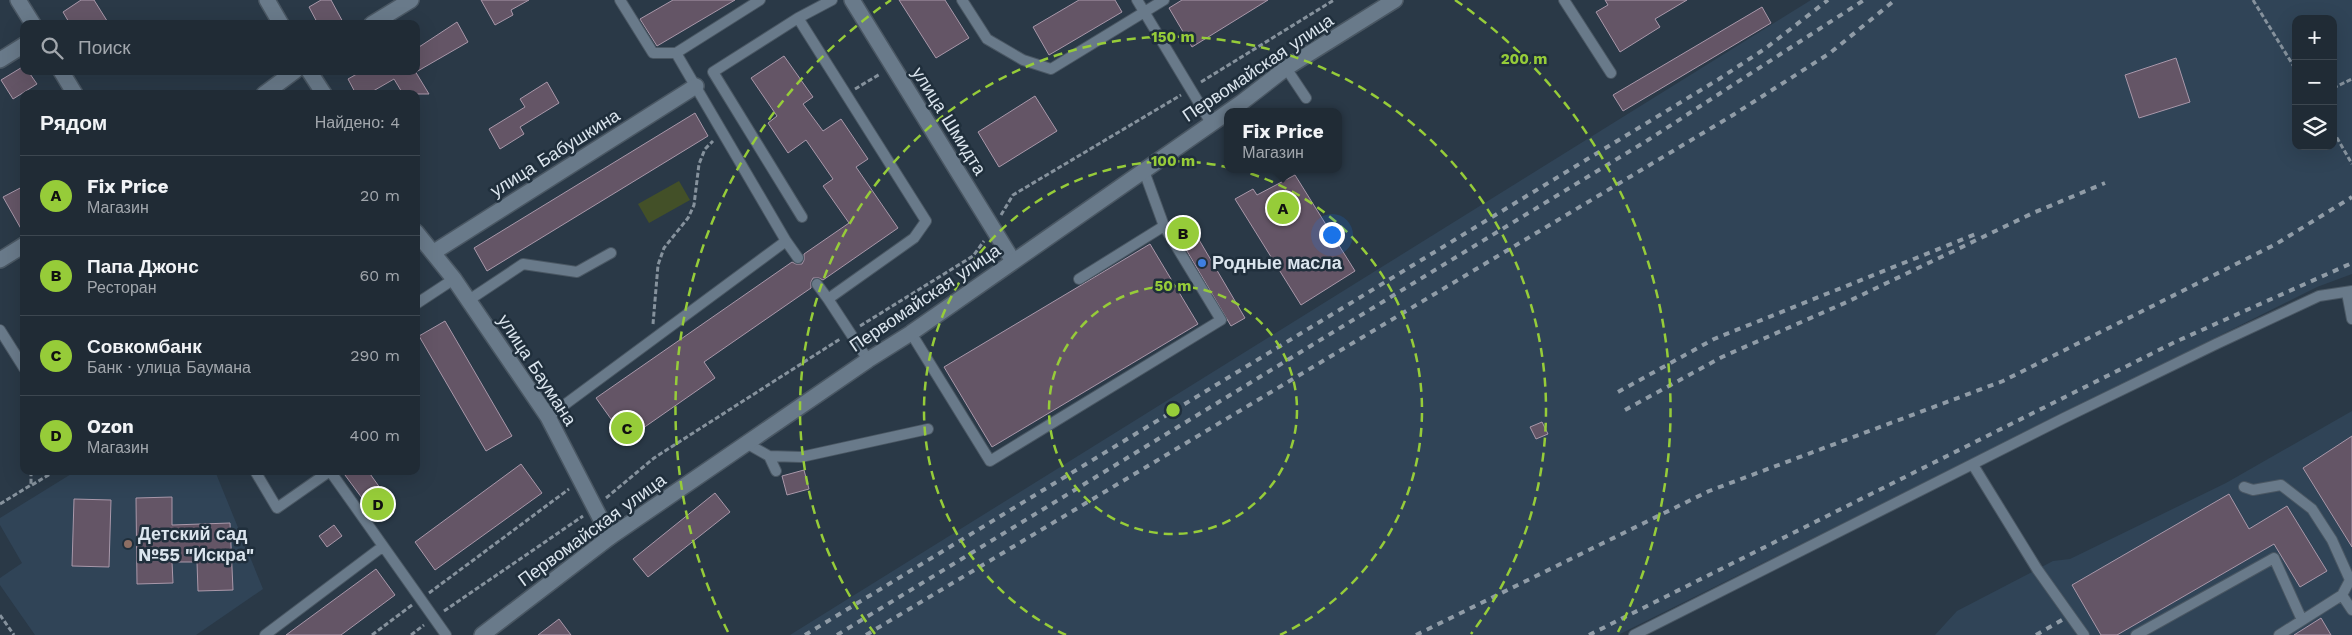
<!DOCTYPE html>
<html lang="ru">
<meta charset="utf-8">
<style>
:root{--surface:#202b35;--page:#2d3741;--text:#f1f3f6;--muted:#a2a7ad;--line:#3d4750;--accent:#96cc39}
body{margin:0;font-family:"Work Sans",sans-serif;background:var(--page);color:var(--text)}
.controls{position:absolute;right:15px;top:15px;display:grid;overflow:hidden;border-radius:10px;box-shadow:0 5px 20px #0002}
.controls button{width:45px;height:45px;display:grid;place-items:center;padding:0;border:0;border-bottom:1px solid var(--line);background:var(--surface);color:var(--text);font:25px sans-serif}
.you{position:absolute;left:1331px;top:234px;width:18px;height:18px;margin:-12px;border:4px solid #fff;border-radius:50%;background:#1a73e8;box-shadow:0 0 0 8px #1a73e833}
.badge{display:grid;place-items:center;width:32px;height:32px;border-radius:50%;background:var(--accent);color:#111;font-size:16px;font-weight:700}
.pin{position:absolute;translate:-50% -50%;border:2px solid #fff;box-shadow:0 1px 5px #0006}
.popup{position:absolute;left:1224px;top:108px;width:118px;height:65px;box-sizing:border-box;display:grid;place-content:center;border-radius:10px;background:var(--surface);filter:drop-shadow(0 1px 4px #0005);font-size:16px;white-space:nowrap;color:var(--muted)}
.popup b{font-size:19px;color:var(--text)}
.popup::after{content:'';position:absolute;left:50%;top:100%;margin-left:-10px;border:10px solid transparent;border-top-color:var(--surface)}
.list{margin:0;padding:0;list-style:none}
h2{display:flex;justify-content:space-between;align-items:center;height:65px;margin:0;padding:0 20px;font-size:21px}
h2 small{font-size:16px;font-weight:400;color:var(--muted)}
.list li{display:grid;grid-template-columns:32px 1fr auto;gap:15px;align-items:center;box-sizing:border-box;height:80px;padding:0 20px;border-top:1px solid var(--line)}
.list b{display:block;font-size:19px;white-space:nowrap}
.list p{margin:0;font-size:16px;white-space:nowrap;color:var(--muted)}
.list em{font-size:16px;font-style:normal;color:var(--muted)}
.icon{flex:none;width:28px;height:28px;fill:none;stroke:currentColor;stroke-width:2;stroke-linecap:round;stroke-linejoin:round}
.map{position:relative;flex:none;width:2352px;height:635px;overflow:hidden}
.search{position:absolute;background:var(--surface);box-shadow:0 5px 20px #0002;left:20px;top:20px;width:400px;height:55px;display:flex;align-items:center;gap:12px;box-sizing:border-box;padding:0 18px;border-radius:10px;color:var(--muted);font-size:19px}
.panel{position:absolute;background:var(--surface);box-shadow:0 5px 20px #0002;left:20px;top:90px;width:400px;height:385px;border-radius:10px}
.map>svg:first-child{display:block}
.built{fill:#304457;fill-rule:evenodd}
.green{fill:#435028}
.building{fill:#645566;stroke:#a998aa}
.lines{fill:none;stroke-linecap:round;stroke-linejoin:round}
.lane-casing{stroke:#4a5763;stroke-width:12}
.street-casing{stroke:#4a5763;stroke-width:18}
.secondary-casing{stroke:#4a5763;stroke-width:18}
.path{stroke:#86929d;stroke-width:3;stroke-dasharray:5 2.5;stroke-linecap:butt}
.lane{stroke:#697a8a;stroke-width:10}
.street{stroke:#697a8a;stroke-width:15}
.secondary{stroke:#697a8a;stroke-width:15}
.rail{stroke:#909ca7;stroke-width:4;stroke-dasharray:6 6;stroke-linecap:butt}
.ring{fill:none;stroke:#96cc39;stroke-width:2.5;stroke-dasharray:9 6}
.shop-dot{fill:#3f7fe0;stroke:#202f3c;stroke-width:2}
.education-dot{fill:#8d6e63;stroke:#202f3c;stroke-width:2}
.labels{text-anchor:middle;stroke-width:5;stroke-linejoin:round;paint-order:stroke}
.street-label{font-size:18px;fill:#dbe5ee;stroke:#202f3c}
.poi-label{font-size:18px;font-weight:bold;fill:#dbe5ee;stroke:#202f3c;text-anchor:start}
.centre{fill:#96cc39;stroke:#202f3c;stroke-width:2.5}
.ring-label{font-size:15px;text-anchor:middle;font-weight:bold;fill:#96cc39;stroke:#202f3c;stroke-width:5;stroke-linejoin:round;paint-order:stroke}
</style>
<div class="map">
<svg width="2352" height="635" viewBox="0 0 2352 635">
<rect width="100%" height="100%" fill="#2a3947"/>
<path class="built" d="M1811 0H2352V274L2317 287 1618 635H790ZM2296 19H2333V146H2296Z
M2352 411V635H1935L1957 611 2053 561 2070 559 2226 483Z
M76 471H215L263 589 196 635H35L0 585V578L22 563 0 525V518Z"/>
<path class="green" d="M679 181 690 200 649 223 638 204Z"/>
<path class="building" d="M81 0H94L109 24H70L63 12Z
M321 0H331L344 24H318L309 7Z
M481 0H529L511 10 513 15 495 25Z
M673 0H735L657 46 640 19Z
M899 0H945L969 38 936 58Z
M1079 0H1115L1122 12 1049 55 1033 27Z
M1182 0H1268L1192 47 1169 8Z
M1605 0H1687L1655 19 1660 27 1620 52 1596 12 1608 5Z
M1762 7 1771 23 1623 111 1613 95Z
M457 22 468 42 416 72V49Z
M784 56 813 97 803 104 823 131 841 119 868 159 856 167 898 228 823 280 819 278H813L811 282V288L704 362 715 378 626 440 596 398 792 262 796 264H802L804 260V254L849 223 823 186 833 179 806 140 788 153 768 123 777 116 751 78Z
M2176 58 2190 102 2139 118 2125 75Z
M24 66V71H28L37 84 13 99 1 80Z
M362 71H415L429 94H403L394 79 368 94H356L348 79Z
M547 82 559 103 520 127 524 134 500 149 489 129 525 107 520 99Z
M1035 96 1057 131 999 167 978 132Z
M695 113 708 136 487 271 474 248Z
M1295 175 1355 271 1301 305 1235 199 1253 189 1257 195Z
M24 186V234L3 197Z
M1188 221 1245 318 1231 326 1174 229Z
M1150 244 1198 324 992 447 944 367Z
M445 321 512 436 486 451 419 336Z
M1542 422 1548 434 1536 439 1530 427Z
M2352 436V547L2303 468Z
M521 464 542 493 435 570 415 542Z
M804 470 809 489 787 495 782 476Z
M342 471H368L395 509 379 521Z
M715 493 730 512 648 577 633 559Z
M2229 494 2249 529 2287 506 2327 571 2300 587 2274 544 2117 635H2101L2072 585Z
M172 497V525L230 523 233 590 198 591 197 562H172L173 583 137 584 136 498Z
M74 499 111 500 109 567 72 566Z
M334 525 342 536 327 547 319 536Z
M376 569 395 595 341 635H286Z
M2321 618 2331 635H2294Z
M559 619 571 635H538Z"/>
<g class="lines">
<g class="lane-casing">
<path id="lane" d="M620 0 653 53H676
M962 0 987 39 1023 60 1051 69 1164 0
M1137 0 1211 123
M1564 0 1611 73
M798 18 926 221 914 238 828 299 868 360
M1286 68 1306 98
M802 217 713 72 798 18 832 0
M786 241 798 258
M1079 279 1164 226
M817 284 828 299
M2347 293 2352 319
M469 300 523 264 577 272 611 253
M416 304 454 279
M0 330 24 368
M911 333 990 461 1221 320 1164 226 1144 171
M548 417 786 241 676 53 760 0
M746 443 769 456 801 457 928 429
M769 456 776 471
M1973 465 2037 569 2084 635
M255 471 277 508 330 471
M330 471 446 635
M2244 487 2253 490 2281 485 2312 509 2332 540 2350 580 2342 595 2279 635
M2342 595 2352 610
M265 635 382 547
M1634 635 2064 418 2216 344 2319 296 2352 291
M2136 635 2274 558 2302 620"/>
</g>
<g class="street-casing">
<path id="street" d="M18 0 33 24
M267 0 281 24
M852 0 1013 261
M372 24 411 0
M0 60 24 45
M61 71 75 94
M309 71 324 94
M264 94 295 71
M416 232 454 279 548 417 610 537
M434 252 696 86
M0 260 24 245"/>
</g>
<g class="secondary-casing">
<path id="secondary" d="M482 635 610 537 868 360 911 333 1241 103 1286 68 1395 0"/>
</g>
<path class="path" d="M2253 0 2296 70
M1201 82 1334 0
M2333 88 2352 79
M855 89 880 74
M2333 131 2352 164
M1001 215 1013 195 1181 95
M653 324 658 265 664 248 688 218 694 205 699 164 705 149 713 141
M860 326 973 256 984 241
M32 485 55 471
M606 498 654 458 840 339
M0 504 31 485V471
M429 593 569 489
M444 611 583 516
M0 615 14 635
M372 635 412 605
M411 635 424 625"/>
<use href="#lane" class="lane"/>
<use href="#street" class="street"/>
<use href="#secondary" class="secondary"/>
<path class="rail" d="M1618 392 1714 339 1976 234
M1625 410 1722 357 1847 302 2033 213 2105 183
M805 635 1719 79 1766 48 1828 0
M837 635 1648 140 1864 0
M866 635 1733 115 1830 53 1895 0
M1416 635 1709 491 2003 381 2276 244 2352 197
M1589 635 2175 342 2352 263
M2036 635 2062 620"/>
</g>
<g class="ring">
<circle cx="1173" cy="410" r="124"/>
<path d="M1066 635A249 249 0 1 1 1280 635"/>
<path d="M875 634A373 373 0 1 1 1471 634"/>
<path d="M728 632A497 497 0 0 1 891 0M1455 0A497 497 0 0 1 1618 632"/>
</g>
<circle class="shop-dot" cx="1202" cy="263" r="5"/>
<circle class="education-dot" cx="128" cy="544" r="5"/>
<g class="labels">
<g class="street-label">
<text transform="translate(1258 68) rotate(-34)" y="6">Первомайская улица</text>
<text transform="translate(949 121) rotate(58)" y="6">улица Шмидта</text>
<text transform="translate(555 153) rotate(-32)" y="6">улица Бабушкина</text>
<text transform="translate(925 298) rotate(-34)" y="6">Первомайская улица</text>
<text transform="translate(537 370) rotate(57)" y="6">улица Баумана</text>
<text transform="translate(592 530) rotate(-36)" y="6">Первомайская улица</text>
</g>
<g class="poi-label">
<text x="1212" y="269">Родные масла</text>
<text x="138" y="540">Детский сад<tspan x="138" dy="21">№55 "Искра"</tspan></text>
</g>
</g>
<circle cx="1173" cy="410" r="8" class="centre"/>
<g class="ring-label">
<text x="1173" y="42">150 m</text>
<text x="1524" y="64">200 m</text>
<text x="1173" y="166">100 m</text>
<text x="1173" y="291">50 m</text>
</g>
</svg>
<div class="controls">
<button>+</button>
<button>−</button>
<button><svg class="icon" aria-label="layers" viewBox="0 0 24 24"><path d="M12 4l9 5-9 5-9-5zM3 14l9 5 9-5"/></svg></button>
</div>
<div class="you"></div>
<div class="pin badge" style="left:1283px;top:208px">A</div>
<div class="popup"><b>Fix Price</b>Магазин</div>
<div class="pin badge" style="left:1183px;top:233px">B</div>
<div class="pin badge" style="left:627px;top:428px">C</div>
<div class="pin badge" style="left:378px;top:504px">D</div>
<div class="search"><svg class="icon" aria-label="search" viewBox="0 0 24 24"><circle cx="10" cy="10" r="6"/><path d="M15 15l6 6"/></svg>Поиск</div>
<section class="panel">
<h2>Рядом<small>Найдено: 4</small></h2>
<ul class="list">
<li><span class="badge">A</span><div><b>Fix Price</b><p>Магазин</p></div><em>20 m</em></li>
<li><span class="badge">B</span><div><b>Папа Джонс</b><p>Ресторан</p></div><em>60 m</em></li>
<li><span class="badge">C</span><div><b>Совкомбанк</b><p>Банк · улица Баумана</p></div><em>290 m</em></li>
<li><span class="badge">D</span><div><b>Ozon</b><p>Магазин</p></div><em>400 m</em></li>
</ul>
</section>
</div>
